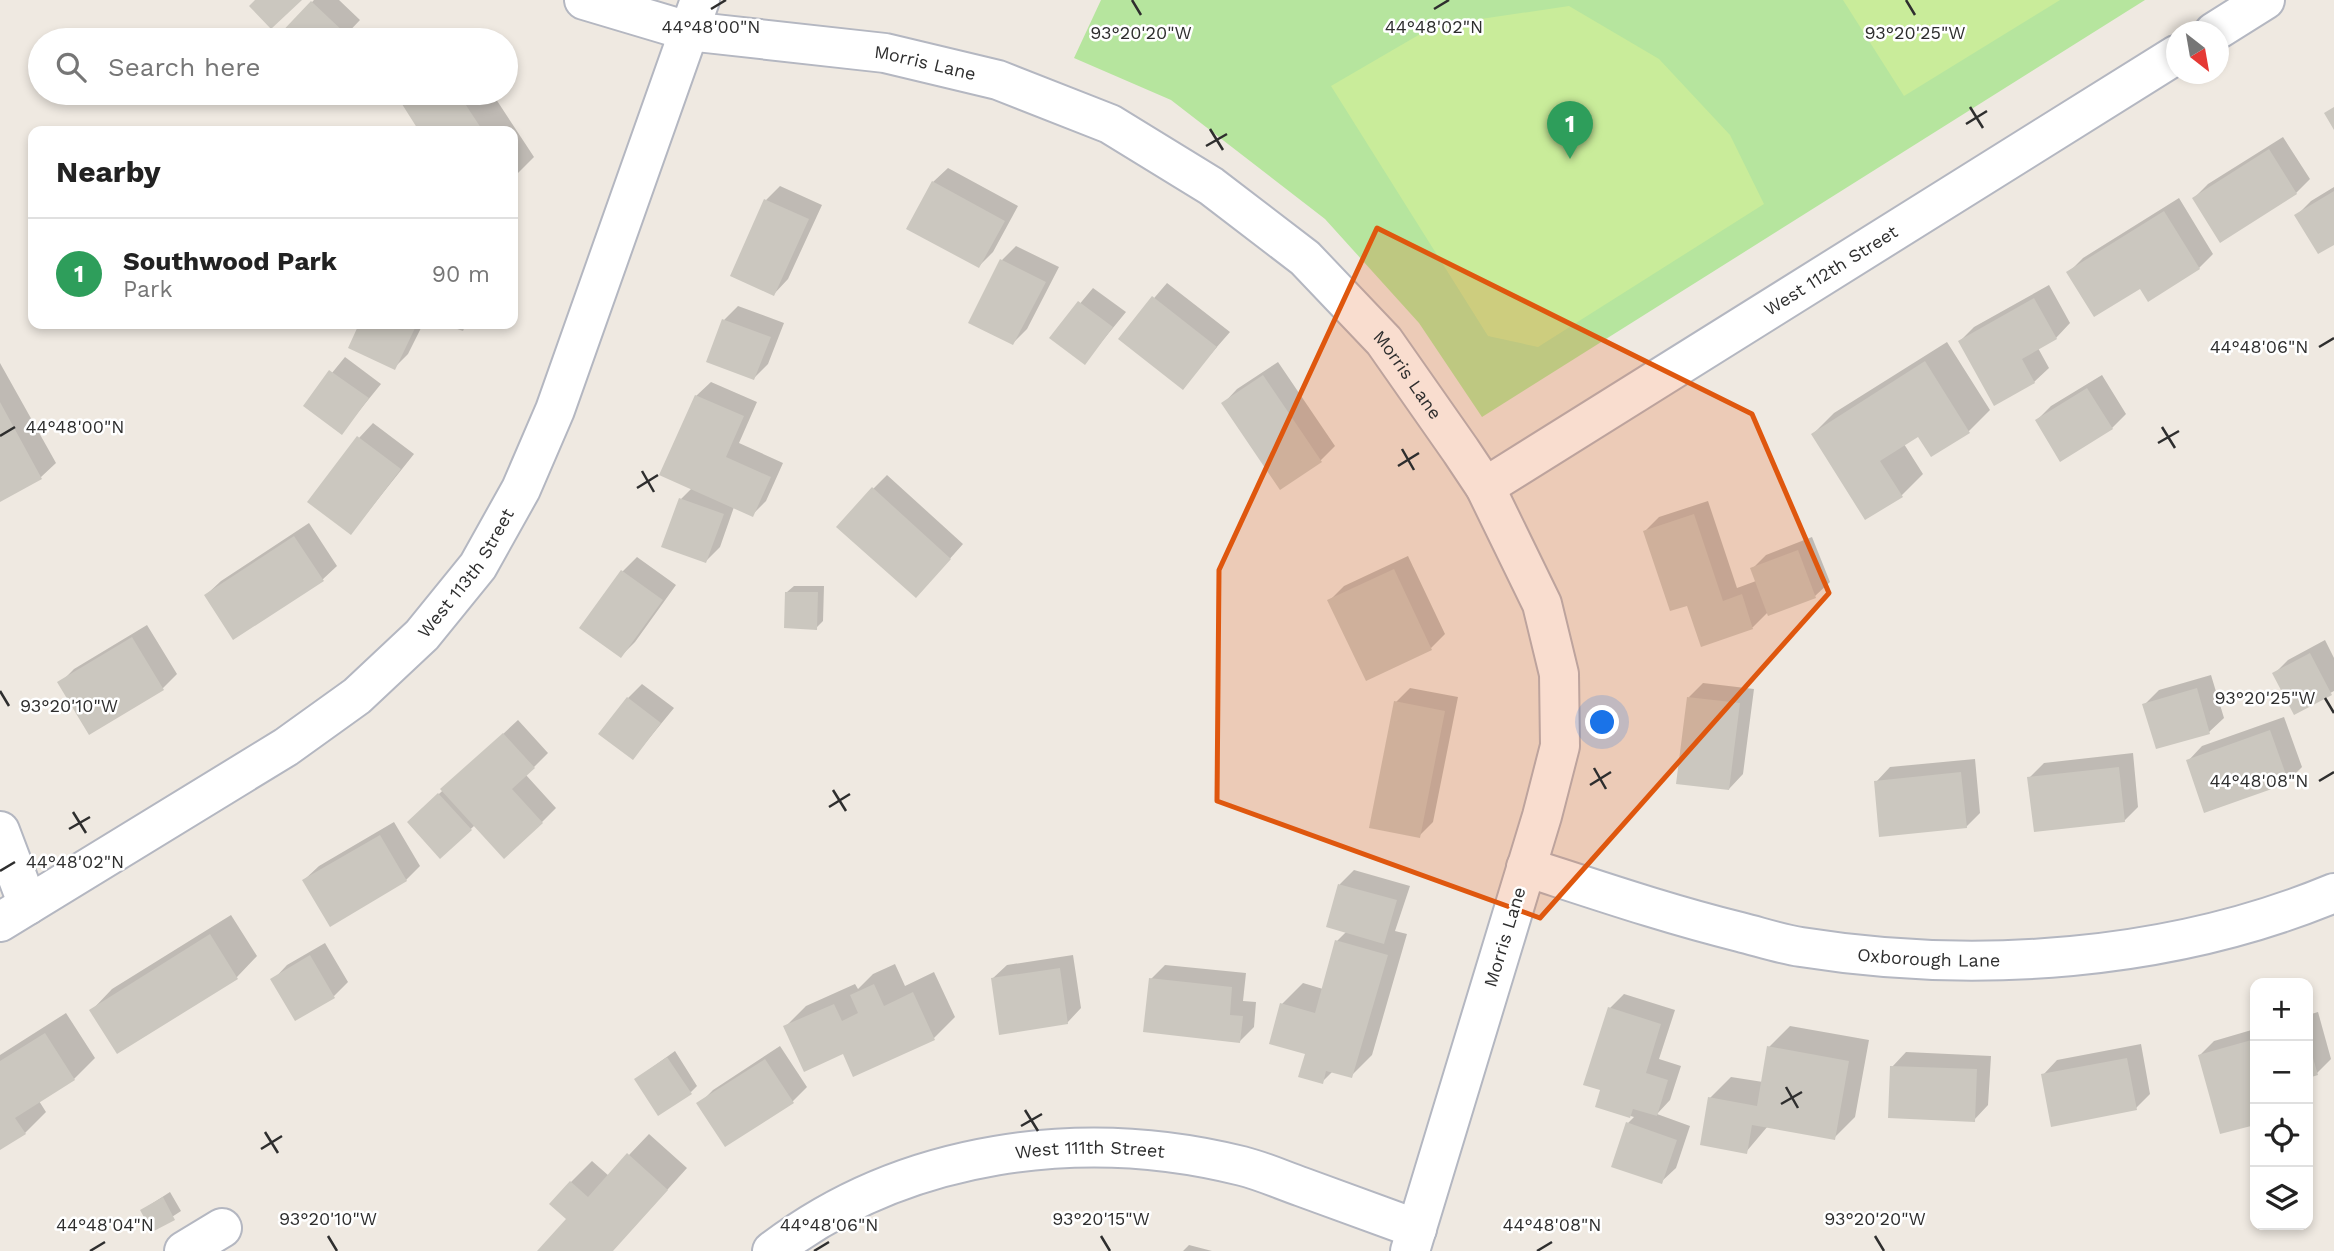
<!DOCTYPE html>
<meta charset="utf-8">
<style>
:root{--surface:#fff;--page:#f2f2f2;--text:#222;--muted:#767676;--line:#e0e0e0;--accent:#4264fb}
body{margin:0;font-family:"Work Sans",sans-serif;background:var(--page);color:var(--text)}
.controls{position:absolute;right:21px;bottom:21px;display:grid;overflow:hidden;border-radius:14px;box-shadow:0 4px 10px #0003}
.controls button{width:63px;height:63px;display:grid;place-items:center;padding:0;border:0;border-bottom:2px solid var(--line);background:var(--surface);color:var(--text);font:35px sans-serif}
.compass{position:absolute;left:2166px;top:21px;width:63px;height:63px;border-radius:50%;background:var(--surface);box-shadow:0 4px 10px #0003;rotate:149deg}
.you{position:absolute;left:1603px;top:723px;width:24px;height:24px;margin:-18px;border:5px solid #fff;border-radius:50%;background:#1a73e8;box-shadow:0 0 0 10px #1a73e833}
.badge{display:grid;place-items:center;width:46px;height:46px;border-radius:50%;background:var(--accent);color:#fff;font-size:23px;font-weight:700}
.pin{position:absolute;translate:-50% -58px;filter:drop-shadow(0 2px 4px #0008)}
.pin::after{content:'';position:absolute;top:37px;width:24px;height:21px;background:inherit;clip-path:polygon(0 0,100% 0,50% 100%)}
.list{margin:0;padding:0;list-style:none}
h2{display:flex;justify-content:space-between;align-items:center;height:91px;margin:0;padding:0 28px;font-size:30px}
h2 small{font-size:23px;font-weight:400;color:var(--muted)}
.list li{display:grid;grid-template-columns:46px 1fr auto;gap:21px;align-items:center;box-sizing:border-box;height:112px;padding:0 28px;border-top:2px solid var(--line)}
.list b{display:block;font-size:26px;white-space:nowrap}
.list p{margin:0;font-size:23px;white-space:nowrap;color:var(--muted)}
.list em{font-size:23px;font-style:normal;color:var(--muted)}
.icon{flex:none;width:38px;height:38px;fill:none;stroke:currentColor;stroke-width:2;stroke-linecap:round;stroke-linejoin:round}
.map{position:relative;flex:none;width:2334px;height:1251px;overflow:hidden}
.search{position:absolute;background:var(--surface);box-shadow:0 4px 10px #0003;left:28px;top:28px;width:490px;height:77px;display:flex;align-items:center;gap:18px;box-sizing:border-box;padding:0 24px;border-radius:38px;color:var(--muted);font-size:26px}
.panel{position:absolute;background:var(--surface);box-shadow:0 4px 10px #0003;left:28px;top:126px;width:490px;height:203px;border-radius:14px}
.map>svg:first-child{display:block}
.green{fill:#b6e59e}
.pitch{fill:#c9ec9a}
.shadow{fill:#0003}
.building{fill:#cbc7bf}
.lines{fill:none;stroke-linecap:round;stroke-linejoin:round}
.minor-casing{stroke:#b4b7c1;stroke-width:42}
.minor{stroke:#fff;stroke-width:38}
.marked{fill:#df570e;fill-opacity:0.2;stroke:#df570e;stroke-width:5;stroke-linejoin:round}
.ticks{fill:none;stroke:#2e2e2e;stroke-width:2.5}
.labels{text-anchor:middle;stroke-width:5;stroke-linejoin:round;paint-order:stroke}
.street-label{font-size:18px;fill:#2e2e2e;stroke:#fff}
.ticks-label{font-size:18px;text-anchor:middle;fill:#2e2e2e;stroke:#fff;stroke-width:5;stroke-linejoin:round;paint-order:stroke}
</style>
<div class="map">
<svg width="2334" height="1251" viewBox="0 0 2334 1251">
<rect width="100%" height="100%" fill="#efe9e1"/>
<path class="green" d="M1101 0H2145L1482 417 1419 323 1325 219 1171 100 1074 58Z"/>
<path class="pitch" d="M1843 0H2060L1904 96Z
M1569 6 1659 59 1730 135 1764 204 1538 347 1488 336 1331 86 1434 26Z"/>
<path class="shadow" d="M314 0H339L360 20 341 40H277Z
M397 93H492L534 157 513 178V131H421Z
M2283 137 2310 179 2296 193 2194 198 2208 184Z
M948 168 1018 206 993 252 979 266 933 182Z
M780 186 822 205 788 279 774 294 766 200Z
M2334 187V243L2297 215 2311 201Z
M2179 198 2213 254 2199 268 2141 287 2069 272 2083 258Z
M1016 246 1059 267 1027 329 1013 343 1002 260Z
M1167 283 1230 332 1182 387 1120 338Z
M2049 285 2070 323 2056 338 2038 348 2049 368 2034 382 1960 341 1974 327Z
M1093 288 1126 312 1085 362 1052 337Z
M738 306 784 323 768 364 754 378 724 320Z
M361 324H423L408 354 394 368 350 347Z
M1947 342 1990 410 1969 431 1932 455 1918 434 1904 444 1923 474 1902 495 1866 518 1813 434 1834 413Z
M345 357 381 384 342 432 305 406Z
M1278 362 1335 446 1321 460 1280 488 1223 404 1237 389Z
M0 363 56 463 41 477 0 500Z
M2102 375 2126 414 2112 428 2037 420 2051 406Z
M711 382 757 402 739 443 783 463 766 501 752 515 734 507 720 547 706 561 681 499 692 488 696 396Z
M373 423 414 454 351 533 359 438Z
M887 475 963 544 930 581 873 489Z
M1708 501 1737 588 1756 581 1752 569 1766 555 1812 537 1830 582 1815 596 1768 612 1753 627 1702 645 1688 603 1645 531 1659 517Z
M309 523 337 566 322 580 206 595 221 581Z
M1408 556 1445 634 1431 648 1330 600 1344 586Z
M637 557 676 585 635 642 621 656 582 627 623 571Z
M794 586H824L823 621 816 628 787 592Z
M147 625 177 674 163 688 60 683 74 669Z
M2325 640 2334 658V691L2294 712 2274 674 2288 660Z
M2211 675 2224 718 2209 732 2144 705 2159 690Z
M1703 683 1754 689 1743 774 1729 789 1689 697Z
M642 684 674 708 633 758 628 698Z
M1410 688 1458 697 1433 822 1419 836 1396 702Z
M2284 717 2302 767 2288 781 2188 761 2202 746Z
M518 720 548 753 526 775 556 808 542 822 475 825 441 857 424 808Z
M2133 753 2138 807 2124 821 2029 778 2044 763Z
M1975 759 1980 813 1966 827 1876 782 1890 767Z
M394 822 420 866 406 880H304L319 866Z
M1354 870 1410 886 1395 931 1407 934 1372 1055 1351 1076 1333 1071 1322 1082 1282 1004 1303 983 1323 989 1337 941 1347 931 1328 926 1340 884Z
M231 915 257 956 237 977 92 1010 112 989Z
M325 943 348 982 334 996 273 980 287 965Z
M1073 955 1081 1008 1067 1023 992 979 1007 965Z
M895 964 905 986 934 972 955 1017 934 1038 844 1052 785 1027 806 1006 855 984 858 989 873 974Z
M1165 965 1246 973 1243 1001 1256 1002 1254 1027 1240 1041 1151 979Z
M1624 994 1675 1010 1659 1059 1681 1066 1670 1100 1657 1114 1690 1126 1676 1168 1661 1182 1628 1123 1634 1117 1597 1106 1602 1089 1610 1008Z
M2318 1012 2331 1059 2317 1073 2308 1076V1015Z
M66 1013 95 1058 74 1079 39 1101 46 1112 25 1133 0 1148V1055Z
M1790 1026 1869 1040 1855 1117 1834 1138 1768 1126 1746 1152 1710 1098 1731 1077 1763 1082 1769 1047Z
M2255 1029V1123L2222 1132 2200 1055 2214 1041Z
M2141 1044 2150 1094 2136 1108 2043 1075 2057 1060Z
M780 1046 807 1087 792 1102 699 1104 713 1090Z
M675 1051 697 1086 691 1092 636 1079Z
M1906 1052 1991 1056 1988 1105 1974 1120 1892 1067Z
M649 1134 687 1168 612 1251H539L569 1219 571 1182 592 1161 609 1176Z
M170 1192 181 1211 152 1230 142 1210Z
M1189 1245 1212 1251H1183Z"/>
<path class="building" d="M255 0H302L271 29 249 6Z
M311 1 347 35 342 40H274Z
M395 93H458L483 131H419Z
M2334 107V130L2324 113Z
M2269 149 2297 194 2220 243 2192 198Z
M932 181 1005 221 979 268 906 229Z
M2334 191V245L2318 254 2294 215Z
M764 199 809 219 774 296 730 276Z
M2164 211 2200 269 2148 302 2140 289 2094 317 2066 272Z
M1000 259 1046 282 1013 345 968 323Z
M1152 296 1217 347 1183 390 1118 339Z
M2034 298 2057 339 2022 359 2035 383 1994 406 1958 341Z
M1078 301 1113 327 1085 365 1049 338Z
M722 319 771 337 754 380 706 362Z
M359 324H406L415 328 395 370 348 348Z
M443 324H466L463 331Z
M1925 361 1970 433 1931 457 1918 437 1880 461 1903 497 1865 520 1811 434Z
M329 370 369 398 342 435 303 406Z
M1263 375 1322 462 1280 490 1221 403Z
M2087 388 2113 429 2060 462 2035 420Z
M695 395 744 416 726 457 771 477 753 517 659 475Z
M0 402 42 479 0 502Z
M357 436 401 469 351 535 307 502Z
M872 487 951 559 916 598 836 527Z
M679 498 724 514 706 563 661 547Z
M1694 514 1723 601 1742 594 1753 629 1701 647 1687 606 1670 611 1643 531Z
M294 536 324 581 233 640 204 595Z
M1798 550 1816 598 1768 616 1750 568Z
M1394 569 1432 650 1366 681 1327 600Z
M621 570 663 600 621 658 579 628Z
M785 592H818L817 630 784 628Z
M132 637 164 690 89 735 57 682Z
M2310 653 2332 695 2294 715 2272 673Z
M2197 688 2210 734 2156 749 2142 704Z
M627 697 661 723 633 760 598 734Z
M1687 697 1740 703 1729 790 1676 784Z
M1394 701 1445 711 1420 838 1369 828Z
M2270 730 2289 783 2204 813 2186 760Z
M503 733 535 768 512 789 543 823 504 859 440 789Z
M2119 767 2125 822 2034 832 2027 777Z
M1961 772 1967 828 1879 837 1874 781Z
M438 793 472 830 440 859 407 822Z
M380 835 407 881 330 927 302 880Z
M1338 884 1397 900 1384 944 1326 927Z
M210 934 238 979 117 1054 89 1010Z
M1335 940 1388 955 1352 1078 1326 1071 1323 1084 1298 1077 1305 1054 1269 1044 1280 1003 1315 1013Z
M310 955 335 998 295 1021 270 979Z
M1060 968 1068 1024 999 1035 991 978Z
M1149 978 1232 987 1230 1015 1243 1016 1240 1043 1143 1032Z
M874 984 884 1006 913 992 935 1040 853 1077 843 1054 804 1072 783 1026 834 1004 842 1021 858 1013 850 995Z
M1608 1007 1661 1024 1646 1073 1668 1080 1657 1116 1633 1109 1630 1118 1595 1107 1600 1090 1583 1085Z
M45 1033 75 1080 15 1118 26 1134 0 1150V1061Z
M2255 1039V1125L2220 1134 2198 1055Z
M2308 1041 2318 1075 2308 1078Z
M1767 1046 1849 1061 1835 1140 1752 1125 1747 1154 1700 1145 1708 1097 1757 1106Z
M667 1057 692 1094 658 1116 634 1079Z
M2127 1058 2137 1110 2051 1127 2041 1074Z
M765 1059 794 1103 725 1147 696 1103Z
M1890 1066 1977 1069 1975 1122 1888 1118Z
M1626 1122 1677 1140 1662 1184 1611 1167Z
M627 1153 668 1190 613 1251H537L566 1219 549 1204 570 1181 588 1197Z
M163 1197 175 1220 152 1232 140 1210Z"/>
<g class="lines">
<g class="minor-casing">
<g id="minor">
<path id="s1" d="M584 0 688 31 885 53 998 80 1110 124 1211 186 1305 258 1384 341 1461 451 1485 487 1542 604 1559 674 1560 746 1542 816 1410 1251"/>
<path d="M2214 32 2265 0"/>
<path id="s2" d="M1485 487 2176 55"/>
<path d="M0 831 28 905"/>
<path id="s3" d="M1526 867C1597 890 1667 914 1740 932 1760 937 1781 944 1801 947 1976 975 2170 961 2334 893"/>
<path id="s4" d="M0 922 286 747 357 696 422 635 478 566 521 489 555 410 700 0"/>
<path d="M184 1251 222 1228"/>
<path id="s5" d="M772 1251C904 1150 1082 1126 1242 1166 1262 1171 1282 1180 1302 1187 1340 1201 1378 1215 1417 1229"/>
</g>
</g>
<use href="#minor" class="minor"/>
</g>
<path class="marked" d="M1377 228 1752 414 1829 593 1540 918 1217 801 1219 570Z"/>
<path class="ticks" d="M1132 0 1141 15M1906 0 1915 15M711 9 726 0M1434 9 1449 0M1970 107 1983 128M1966 124 1987 111M1210 129 1223 150M1206 146 1227 134M2319 347 2334 338M2162 427 2175 448M0 436 15 427M2158 443 2179 431M1402 449 1414 470M1398 466 1419 453M642 471 654 492M637 488 658 475M0 691 9 706M2325 698 2334 713M1594 768 1606 789M2319 781 2334 772M1590 785 1611 772M833 790 846 811M829 807 850 794M73 812 86 833M69 829 90 817M0 871 15 862M1786 1087 1798 1108M1781 1104 1802 1092M1025 1110 1038 1131M1021 1126 1042 1114M265 1132 278 1153M261 1149 282 1136M328 1236 337 1251M1101 1236 1110 1251M1875 1236 1884 1251M90 1251 105 1242M814 1251 829 1242M1537 1251 1552 1242"/>
<g class="labels">
<g class="street-label">
<text dy="6" stroke="none"><textPath href="#s1" startOffset="348">Morris Lane</textPath></text>
<text dy="6" stroke="none"><textPath href="#s2" startOffset="408">West 112th Street</textPath></text>
<text dy="6" stroke="none"><textPath href="#s1" startOffset="936">Morris Lane</textPath></text>
<text dy="6" stroke="none"><textPath href="#s4" startOffset="588">West 113th Street</textPath></text>
<text transform="translate(1505 937) rotate(-73)" y="6">Morris Lane</text>
<text dy="6" stroke="none"><textPath href="#s3" startOffset="415">Oxborough Lane</textPath></text>
<text dy="6" stroke="none"><textPath href="#s5" startOffset="340">West 111th Street</textPath></text>
</g>
</g>
<g class="ticks-label">
<text x="711" y="33">44°48'00"N</text>
<text x="1434" y="33">44°48'02"N</text>
<text x="1141" y="39">93°20'20"W</text>
<text x="1915" y="39">93°20'25"W</text>
<text x="2259" y="353">44°48'06"N</text>
<text x="75" y="433">44°48'00"N</text>
<text x="2265" y="704">93°20'25"W</text>
<text x="69" y="712">93°20'10"W</text>
<text x="2259" y="787">44°48'08"N</text>
<text x="75" y="868">44°48'02"N</text>
<text x="328" y="1225">93°20'10"W</text>
<text x="1101" y="1225">93°20'15"W</text>
<text x="1875" y="1225">93°20'20"W</text>
<text x="105" y="1231">44°48'04"N</text>
<text x="829" y="1231">44°48'06"N</text>
<text x="1552" y="1231">44°48'08"N</text>
</g>
</svg>
<div class="controls">
<button>+</button>
<button>−</button>
<button><svg class="icon" aria-label="locate" viewBox="0 0 24 24"><circle cx="12" cy="12" r="6"/><path d="M12 2v4M12 18v4M2 12h4M18 12h4"/></svg></button>
<button><svg class="icon" aria-label="layers" viewBox="0 0 24 24"><path d="M12 4l9 5-9 5-9-5zM3 14l9 5 9-5"/></svg></button>
</div>
<svg class="compass" viewBox="-18 -18 36 36"><path d="M0-13l5 13h-10z" fill="#e53935"/><path d="M0 13l5-13h-10z" fill="#767676"/></svg>
<div class="you"></div>
<div class="pin badge" style="left:1570px;top:159px;background:#2e9e5b">1</div>
<div class="search"><svg class="icon" aria-label="search" viewBox="0 0 24 24"><circle cx="10" cy="10" r="6"/><path d="M15 15l6 6"/></svg>Search here</div>
<section class="panel">
<h2>Nearby<small></small></h2>
<ul class="list">
<li><span class="badge" style="background:#2e9e5b">1</span><div><b>Southwood Park</b><p>Park</p></div><em>90 m</em></li>
</ul>
</section>
</div>
